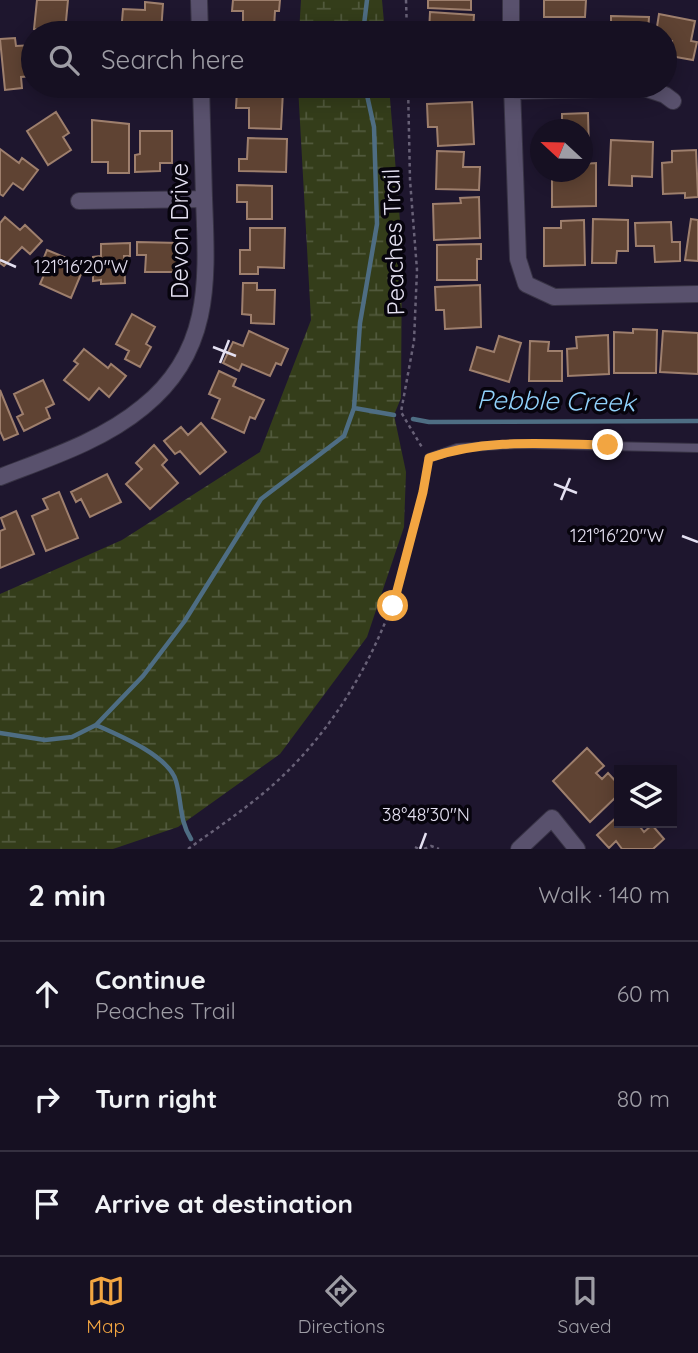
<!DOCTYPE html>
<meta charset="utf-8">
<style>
:root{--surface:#161022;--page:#1f192a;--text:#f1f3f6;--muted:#9e9da5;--line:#353040;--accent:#f2a541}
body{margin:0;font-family:Quicksand,sans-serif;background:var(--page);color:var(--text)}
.controls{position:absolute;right:21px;bottom:21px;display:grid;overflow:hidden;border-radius:0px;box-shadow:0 4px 18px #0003}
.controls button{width:63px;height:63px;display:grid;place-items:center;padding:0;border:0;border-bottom:2px solid var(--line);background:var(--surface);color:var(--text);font:35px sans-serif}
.compass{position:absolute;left:530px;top:119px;width:63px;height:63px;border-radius:50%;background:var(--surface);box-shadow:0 4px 18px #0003;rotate:292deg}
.stop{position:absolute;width:21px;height:21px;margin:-16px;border:5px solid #f2a541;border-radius:50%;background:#fff}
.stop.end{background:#f2a541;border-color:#fff;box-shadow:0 2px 7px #0008}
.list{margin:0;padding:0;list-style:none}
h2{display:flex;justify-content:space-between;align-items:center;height:91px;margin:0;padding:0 28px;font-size:30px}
h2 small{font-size:23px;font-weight:400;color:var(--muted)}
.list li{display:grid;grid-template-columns:46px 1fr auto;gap:21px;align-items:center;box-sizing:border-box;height:105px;padding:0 28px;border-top:2px solid var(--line)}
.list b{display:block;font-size:26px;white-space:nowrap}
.list p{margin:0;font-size:23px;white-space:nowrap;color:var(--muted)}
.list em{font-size:23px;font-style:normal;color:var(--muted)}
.icon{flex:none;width:38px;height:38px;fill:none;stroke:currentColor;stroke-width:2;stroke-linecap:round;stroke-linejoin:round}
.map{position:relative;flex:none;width:698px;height:849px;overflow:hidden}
.search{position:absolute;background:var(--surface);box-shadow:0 4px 18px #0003;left:21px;right:21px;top:21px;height:77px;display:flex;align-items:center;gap:18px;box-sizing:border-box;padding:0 24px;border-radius:38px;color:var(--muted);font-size:26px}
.sheet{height:406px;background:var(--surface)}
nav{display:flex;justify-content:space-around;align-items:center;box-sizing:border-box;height:98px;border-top:2px solid var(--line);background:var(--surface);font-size:19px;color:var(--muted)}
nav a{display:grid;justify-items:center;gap:4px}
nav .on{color:var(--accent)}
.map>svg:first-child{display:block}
.wetland{fill:url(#wetland-marsh)}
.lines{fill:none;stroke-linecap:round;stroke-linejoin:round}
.stream{stroke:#4e6d83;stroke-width:4.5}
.building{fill:#5f4333;stroke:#9e7f6d;stroke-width:2}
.service-casing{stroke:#383345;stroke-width:10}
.minor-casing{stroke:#383345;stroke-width:18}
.path{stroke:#686177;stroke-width:2.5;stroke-dasharray:3.5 3.5;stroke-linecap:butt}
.service{stroke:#59516d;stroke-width:8}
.minor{stroke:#59516d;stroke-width:16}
.route{stroke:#f2a541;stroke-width:9}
.ticks{fill:none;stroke:#e4e0f1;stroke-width:2.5}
.labels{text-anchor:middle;stroke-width:7;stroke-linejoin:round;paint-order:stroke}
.street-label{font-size:24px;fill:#e4e0f1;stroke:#07040d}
.water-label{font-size:26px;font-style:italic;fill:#90d1fa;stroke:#07040d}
.ticks-label{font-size:18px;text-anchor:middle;fill:#e4e0f1;stroke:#07040d;stroke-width:7;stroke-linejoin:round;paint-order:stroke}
</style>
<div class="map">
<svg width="698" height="849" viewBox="0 0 698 849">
<defs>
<pattern id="wetland-marsh" width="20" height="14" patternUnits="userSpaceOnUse" patternTransform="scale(1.75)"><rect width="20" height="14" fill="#343d1a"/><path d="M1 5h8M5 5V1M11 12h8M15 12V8" fill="none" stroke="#51593c"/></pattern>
</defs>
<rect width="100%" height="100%" fill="#1e162e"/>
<path class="wetland" d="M301 0H382L385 33H299Z
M298 86H389L402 246 401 398 394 415 406 472 404 527 367 637 280 754 178 827 113 849H0V594L122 540 260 452 311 320Z"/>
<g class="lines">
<path class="stream" d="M363 33 367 0
M354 408 394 415
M413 419 429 422 698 421
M96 725C119 735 169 756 176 781 182 802 179 820 191 839
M0 733 45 740 72 737 96 725 143 676 184 622 261 499 344 436 354 408 360 323 377 224 374 127 365 86"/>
</g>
<path class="building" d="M37 0H68L65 32 34 29Z
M233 0H280L279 11H275L274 28H243V11H232Z
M428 0H471V10L428 8Z
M544 0H586L585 17H544Z
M145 2 163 4 161 32 121 33 123 9 145 10Z
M430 12 474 15 473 30 470 33H429Z
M659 14 695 21 691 41 697 42 693 60 670 56 672 41 665 40V33H656Z
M611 16 649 17 648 33H611Z
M545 27H590V33H545Z
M15 38 16 46 33 45V76L21 77 22 88 5 90 0 39Z
M114 86H153V94L114 93Z
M427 86H473V95L427 92Z
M237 90 283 91 281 129 249 128V108H236Z
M472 102 474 144 438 146 437 127H428L427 104Z
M56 112 69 133 63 137 71 150 48 165 27 131Z
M588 113 589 151H582V130H562V114Z
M92 120 129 124V173H108V162H92Z
M140 131H172V163H160V171L135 172V155L140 154Z
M248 138 287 139 286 172 239 171V159H247Z
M611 140 653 142 652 177 632 176V186L609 185Z
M0 149 19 163 22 158 38 170 23 190 13 183 3 196 0 194Z
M696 150 698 197 685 198V193L663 194 662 163 672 162V151Z
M437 151 464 152 463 167H480L479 190 436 189Z
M596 163V206L552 207V172H582V164Z
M237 185 272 186V219H247V202H237Z
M479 197 480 238 434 240 433 204 461 203 460 198Z
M5 217 20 230 25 225 42 241 30 254 22 247 4 266 0 263V223Z
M593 219 628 220V251H617L616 263H592Z
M691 219 698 220V261L685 260Z
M584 220 585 265 544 266V228H561V221Z
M671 222 672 242H680V261L655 262 654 246H636L635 223Z
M250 228H285L284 268 258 267V274H240V250H250Z
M137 242 179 243V272H145L146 255H137Z
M130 243V256H124L125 283 101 284V280L93 281V257L101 256V244Z
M481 244V259H477V280H437V245Z
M47 250 69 259 65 268 81 274 71 298 40 284 47 268 41 265Z
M243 283H257V290H275L274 324 251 323V315L242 314Z
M480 285 481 327 445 329 444 310H436L435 287Z
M132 314 155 327 146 344 151 347 140 367 125 359 129 351 116 344Z
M633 329 657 330 656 373H614V332L633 333Z
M249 331 288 349 281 365 276 363 270 376 242 364 239 371 223 363 233 342 243 346Z
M663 331 698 333V374L660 372Z
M608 335 609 374 568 376 567 349 577 348 576 337Z
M499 336 521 343 509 382 470 370 477 347 494 352Z
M530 341 549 342 548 351H562V381H529Z
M84 349 108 368 111 364 126 376 109 397 99 388 89 400 64 380 78 364 74 361Z
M219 371 236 379 233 386 264 400 255 419 250 417 244 433 212 418 220 399 209 394Z
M43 380 54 404 46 408 50 418 24 431 17 417 23 414 14 394Z
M0 390 18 434 4 440 0 431Z
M201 423 226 452 200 474 180 451 175 454 164 441 181 427 188 435Z
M154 445 167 460 162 465 178 483 150 509 126 484 142 469 136 463Z
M107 474 121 502 90 517 81 499 76 502 71 492Z
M59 492 78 538 46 551 32 516 48 509 43 499Z
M16 511 34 554 0 568V531L5 529 1 518Z
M587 748 604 766 596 773 602 779 608 773 619 785V794L590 822 553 781Z
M619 815V823H640L638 824 644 832 652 825 664 839 653 849H622L616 841 609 848 597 835Z"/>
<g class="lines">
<g class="service-casing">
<path id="service" d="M429 458 457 448 518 444 698 448"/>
</g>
<g class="minor-casing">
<path id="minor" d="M199 0 200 33
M511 0V33
M512 86 518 259 526 284 554 297 698 294
M512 91 644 88 665 95 673 101
M79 201 204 199
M0 477C49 458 102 441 143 407 213 351 207 278 204 198 203 160 202 123 201 86
M519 849 552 818 577 849"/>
</g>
<path class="path" d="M406 0 407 33
M408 86 410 180 417 270 414 341 401 412 423 449
M415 847 419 849
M188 849C217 828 247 808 274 784 364 703 409 586 427 468
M424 849 431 846 439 849"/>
<use href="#service" class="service"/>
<use href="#minor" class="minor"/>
</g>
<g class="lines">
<path class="route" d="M393 606 423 492 429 458C485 438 548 444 608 445"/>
</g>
<path class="ticks" d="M0 260 16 267M213 347 236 356M220 363 229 340M554 484 577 493M561 500 570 478M682 536 698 542M420 849 426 833"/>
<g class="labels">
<g class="street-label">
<text transform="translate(180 231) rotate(-90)" y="8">Devon Drive</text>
<text transform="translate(394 242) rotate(-92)" y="8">Peaches Trail</text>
</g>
<g class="water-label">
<text transform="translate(556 401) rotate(1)" y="9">Pebble Creek</text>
</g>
</g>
<g class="ticks-label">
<text x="81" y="273">121°16'20"W</text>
<text x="617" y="542">121°16'20"W</text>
<text x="426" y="821">38°48'30"N</text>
</g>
</svg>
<div class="controls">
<button><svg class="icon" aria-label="layers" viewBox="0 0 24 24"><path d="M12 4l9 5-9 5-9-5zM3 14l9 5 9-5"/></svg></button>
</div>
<svg class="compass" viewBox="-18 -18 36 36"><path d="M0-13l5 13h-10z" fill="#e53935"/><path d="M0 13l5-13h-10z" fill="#9e9da5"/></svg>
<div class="stop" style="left:393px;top:606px"></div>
<div class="stop end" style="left:608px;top:445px"></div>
<div class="search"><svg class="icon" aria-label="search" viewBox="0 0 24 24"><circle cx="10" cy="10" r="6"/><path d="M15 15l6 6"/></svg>Search here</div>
</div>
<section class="sheet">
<h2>2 min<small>Walk · 140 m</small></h2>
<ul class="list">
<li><svg class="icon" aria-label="ahead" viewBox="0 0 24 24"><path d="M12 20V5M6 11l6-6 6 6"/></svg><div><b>Continue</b><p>Peaches Trail</p></div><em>60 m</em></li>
<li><svg class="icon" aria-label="right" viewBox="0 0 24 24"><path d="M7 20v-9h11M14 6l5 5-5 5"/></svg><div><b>Turn right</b></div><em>80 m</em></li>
<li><svg class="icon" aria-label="arrive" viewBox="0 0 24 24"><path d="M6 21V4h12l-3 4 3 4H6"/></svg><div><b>Arrive at destination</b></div></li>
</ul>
</section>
<nav>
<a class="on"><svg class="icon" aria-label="map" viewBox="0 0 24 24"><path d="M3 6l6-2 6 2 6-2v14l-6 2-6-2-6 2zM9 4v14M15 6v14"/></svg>Map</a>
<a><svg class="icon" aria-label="directions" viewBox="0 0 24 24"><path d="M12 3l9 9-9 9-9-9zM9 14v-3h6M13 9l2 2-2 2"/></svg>Directions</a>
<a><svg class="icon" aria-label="saved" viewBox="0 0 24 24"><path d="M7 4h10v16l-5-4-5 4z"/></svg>Saved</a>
</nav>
